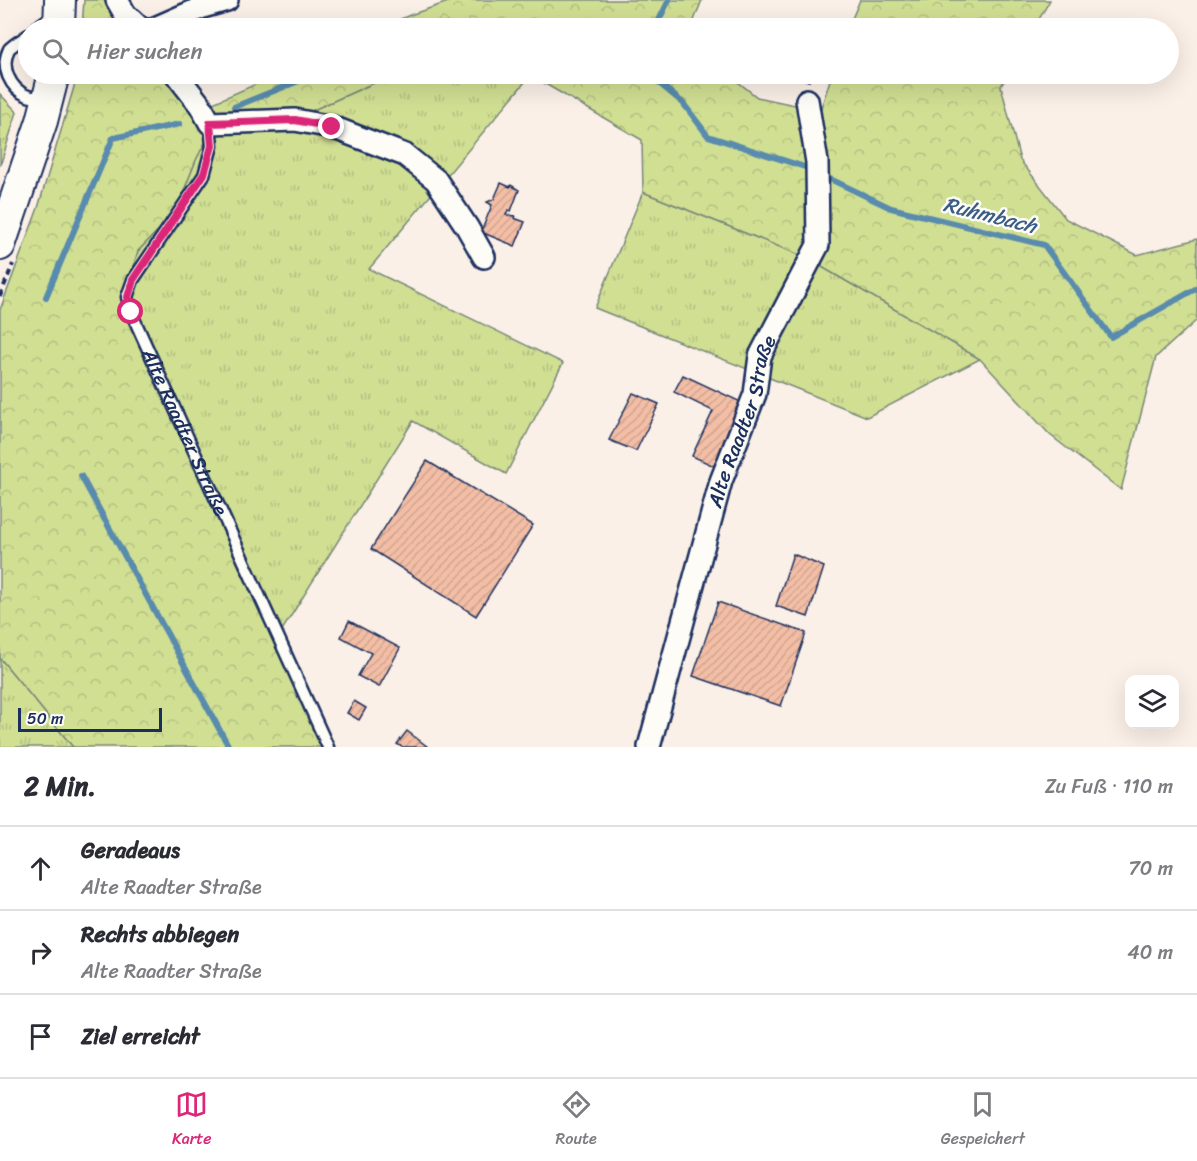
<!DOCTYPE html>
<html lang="de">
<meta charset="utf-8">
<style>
:root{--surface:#fff;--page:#f2f2f3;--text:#2b2b33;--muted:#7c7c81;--line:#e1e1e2;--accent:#db2777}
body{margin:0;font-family:Sriracha,sans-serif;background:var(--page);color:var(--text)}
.controls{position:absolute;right:18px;bottom:18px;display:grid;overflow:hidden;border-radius:12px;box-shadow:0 6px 24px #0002}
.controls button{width:54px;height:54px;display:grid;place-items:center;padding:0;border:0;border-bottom:2px solid var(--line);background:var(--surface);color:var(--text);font:30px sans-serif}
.scale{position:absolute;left:18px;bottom:15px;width:144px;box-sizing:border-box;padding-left:6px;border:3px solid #1b2f5e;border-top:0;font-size:16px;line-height:21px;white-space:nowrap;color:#1b2f5e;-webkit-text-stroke:4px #fdfcf7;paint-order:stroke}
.stop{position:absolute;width:18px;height:18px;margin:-14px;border:4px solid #db2777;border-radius:50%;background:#fff}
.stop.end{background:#db2777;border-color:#fff;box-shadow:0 2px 6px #0008}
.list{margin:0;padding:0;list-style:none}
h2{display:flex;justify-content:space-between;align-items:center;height:78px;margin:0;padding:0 24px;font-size:26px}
h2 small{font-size:20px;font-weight:400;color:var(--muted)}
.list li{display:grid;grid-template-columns:39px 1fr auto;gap:18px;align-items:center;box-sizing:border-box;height:84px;padding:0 24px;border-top:2px solid var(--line)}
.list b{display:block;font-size:22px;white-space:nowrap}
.list p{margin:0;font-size:20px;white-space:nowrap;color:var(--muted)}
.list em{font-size:20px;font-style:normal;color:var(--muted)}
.icon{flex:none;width:33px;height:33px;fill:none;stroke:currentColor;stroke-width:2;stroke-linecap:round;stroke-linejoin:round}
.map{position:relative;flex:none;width:1197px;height:747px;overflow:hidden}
.search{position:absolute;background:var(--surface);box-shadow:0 6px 24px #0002;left:18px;right:18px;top:18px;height:66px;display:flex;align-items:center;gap:15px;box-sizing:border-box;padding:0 21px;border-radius:33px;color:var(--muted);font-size:22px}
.sheet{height:330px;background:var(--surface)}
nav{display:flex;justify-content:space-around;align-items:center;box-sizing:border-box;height:84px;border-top:2px solid var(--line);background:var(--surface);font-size:16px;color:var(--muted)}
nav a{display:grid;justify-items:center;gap:3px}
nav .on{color:var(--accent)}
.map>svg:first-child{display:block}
.grass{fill:url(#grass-tufts);stroke:#768778;stroke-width:1.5}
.forest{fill:url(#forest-crowns);stroke:#768778;stroke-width:1.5}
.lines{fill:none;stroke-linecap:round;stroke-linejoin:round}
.stream{stroke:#588bad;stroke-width:6}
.building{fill:url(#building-hatch);stroke:#1b2f5e;stroke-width:1.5}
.service-casing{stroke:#1b2f5e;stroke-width:15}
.minor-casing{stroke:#1b2f5e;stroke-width:26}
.secondary-casing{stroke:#1b2f5e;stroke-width:34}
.path{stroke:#1b2f5e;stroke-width:4;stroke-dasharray:6 4.5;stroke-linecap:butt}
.service{stroke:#fdfcf7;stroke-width:10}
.minor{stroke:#fdfcf7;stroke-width:21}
.secondary{stroke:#fdfcf7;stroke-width:30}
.route{stroke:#db2777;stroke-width:8}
.labels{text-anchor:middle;stroke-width:5;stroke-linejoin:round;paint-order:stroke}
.street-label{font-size:20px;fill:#1b2f5e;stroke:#fdfcf7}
.water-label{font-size:21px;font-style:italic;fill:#3a5d86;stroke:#fdfcf7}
</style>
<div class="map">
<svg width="1197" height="747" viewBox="0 0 1197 747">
<defs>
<pattern id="grass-tufts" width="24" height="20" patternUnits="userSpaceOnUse" patternTransform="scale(1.5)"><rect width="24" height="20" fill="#d1df93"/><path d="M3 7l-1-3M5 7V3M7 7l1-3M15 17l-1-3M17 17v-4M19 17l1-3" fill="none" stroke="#b3c081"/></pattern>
<pattern id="forest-crowns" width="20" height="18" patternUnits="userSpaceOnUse" patternTransform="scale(1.5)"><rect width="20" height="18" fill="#d1df93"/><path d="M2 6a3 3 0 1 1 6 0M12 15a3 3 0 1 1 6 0" fill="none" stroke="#b3c081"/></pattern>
<pattern id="building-hatch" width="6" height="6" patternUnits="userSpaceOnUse" patternTransform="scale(1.5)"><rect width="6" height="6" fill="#f3bea5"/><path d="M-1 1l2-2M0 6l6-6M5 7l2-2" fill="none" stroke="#d0a490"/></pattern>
</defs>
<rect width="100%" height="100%" fill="#fbf0e7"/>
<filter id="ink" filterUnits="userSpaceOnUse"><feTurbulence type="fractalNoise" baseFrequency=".0167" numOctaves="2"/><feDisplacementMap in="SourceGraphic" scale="12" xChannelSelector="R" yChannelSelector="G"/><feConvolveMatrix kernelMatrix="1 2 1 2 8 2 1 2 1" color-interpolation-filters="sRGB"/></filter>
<g filter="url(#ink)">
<path class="grass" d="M394 74H528L530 76 369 269 563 363 506 474 413 421 281 632 126 290 138 251 175 213 196 160 212 129 302 115Z
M643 192 805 257 980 359 867 417 595 308Z
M0 658 73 747H0Z"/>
<path class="forest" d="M84 0H108L131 28H82Z
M454 0H702L691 28H380L410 15Z
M860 0H1050L1034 28H848Z
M76 74H168L212 129 196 160 175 213 138 251 126 290 327 747H73L0 658V310L38 208 74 87Z
M279 74H394L302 115 221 124 206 106Z
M528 74H728L757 97 800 106 814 222 805 257 643 192 642 140Z
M832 74H1008L1001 86 1020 160 1066 219 1137 255 1197 239V320L1156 357 1121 490 1050 435 980 359 822 267 825 186 819 114Z
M0 94 17 112 0 166Z"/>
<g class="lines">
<path class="stream" d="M399 28 409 22 473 28
M655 28 669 0
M648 74 683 103 708 136 811 169
M234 107 316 74
M830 179 891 208 1044 245 1111 337 1197 288
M46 297 113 138 180 124
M81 476 229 747"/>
</g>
<path class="building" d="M788 74H812L809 81Z
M501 183 510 187 511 185 519 190 511 211 508 210 506 215 515 216 514 218 525 222 515 246 481 232 492 205 487 202 494 199Z
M683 375 743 403 714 466 692 456 713 411 674 392Z
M633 393 659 404 636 451 609 440Z
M427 461 533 525 476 616 371 549Z
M793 554 824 567 808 617 776 606Z
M718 602 806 633 781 706 693 676Z
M349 621 400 648 379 687 358 676 371 653 341 637Z
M354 701 366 708 359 720 347 713Z
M407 731 428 747H402L397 744Z"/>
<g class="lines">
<g class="service-casing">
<g id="service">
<path d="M36 28 55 14"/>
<path d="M28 35C23 39 14 44 9 49 0 67 10 89 28 96 33 98 41 97 47 97"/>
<path id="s1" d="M210 123 212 146 204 175 133 280 127 297 131 312 328 747"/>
</g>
</g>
<g class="minor-casing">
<g id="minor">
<path d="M117 0 125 14 140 28"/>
<path d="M155 28 203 7 227 0"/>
<path d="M176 74 200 105 210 123 295 120 332 127 405 155 436 180 467 227 484 257"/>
<path id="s2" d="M649 747 721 481 755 394 760 356 818 245 817 162 807 100"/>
</g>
</g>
<g class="secondary-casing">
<path id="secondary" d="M59 28 60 0
M0 245 42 121 54 74"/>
</g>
<path class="path" d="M0 296 13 264"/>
<use href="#service" class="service"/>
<use href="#minor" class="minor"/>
<use href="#secondary" class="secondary"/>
</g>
</g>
<g class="lines" filter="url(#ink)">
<path class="route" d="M131 312 128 297 133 280 204 174 212 146 210 123 295 120 332 127"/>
</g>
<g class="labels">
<g class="street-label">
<text dy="7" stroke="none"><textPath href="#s2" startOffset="339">Alte Raadter Straße</textPath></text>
<text dy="7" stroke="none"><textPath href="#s1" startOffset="345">Alte Raadter Straße</textPath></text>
</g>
<g class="water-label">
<text transform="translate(990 215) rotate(14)" y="7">Ruhmbach</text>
</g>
</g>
</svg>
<div class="controls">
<button><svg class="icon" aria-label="layers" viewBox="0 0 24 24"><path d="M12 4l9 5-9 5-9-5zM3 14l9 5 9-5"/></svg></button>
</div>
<div class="scale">50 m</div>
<div class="stop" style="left:131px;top:312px"></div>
<div class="stop end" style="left:332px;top:127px"></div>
<div class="search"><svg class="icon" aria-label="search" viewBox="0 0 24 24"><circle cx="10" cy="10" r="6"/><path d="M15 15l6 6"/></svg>Hier suchen</div>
</div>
<section class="sheet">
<h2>2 Min.<small>Zu Fuß · 110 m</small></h2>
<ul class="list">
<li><svg class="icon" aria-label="ahead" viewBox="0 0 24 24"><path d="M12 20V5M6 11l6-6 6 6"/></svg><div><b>Geradeaus</b><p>Alte Raadter Straße</p></div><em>70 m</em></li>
<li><svg class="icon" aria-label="right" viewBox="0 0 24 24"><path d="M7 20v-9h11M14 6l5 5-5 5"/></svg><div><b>Rechts abbiegen</b><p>Alte Raadter Straße</p></div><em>40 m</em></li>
<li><svg class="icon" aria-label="arrive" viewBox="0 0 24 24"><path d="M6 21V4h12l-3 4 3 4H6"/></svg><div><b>Ziel erreicht</b></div></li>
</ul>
</section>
<nav>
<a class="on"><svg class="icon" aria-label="map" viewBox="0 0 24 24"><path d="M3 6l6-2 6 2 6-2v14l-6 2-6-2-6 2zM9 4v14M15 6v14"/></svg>Karte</a>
<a><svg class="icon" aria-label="directions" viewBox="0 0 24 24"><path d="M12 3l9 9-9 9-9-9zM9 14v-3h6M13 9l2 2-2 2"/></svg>Route</a>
<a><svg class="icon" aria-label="saved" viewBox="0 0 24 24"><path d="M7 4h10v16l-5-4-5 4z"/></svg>Gespeichert</a>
</nav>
